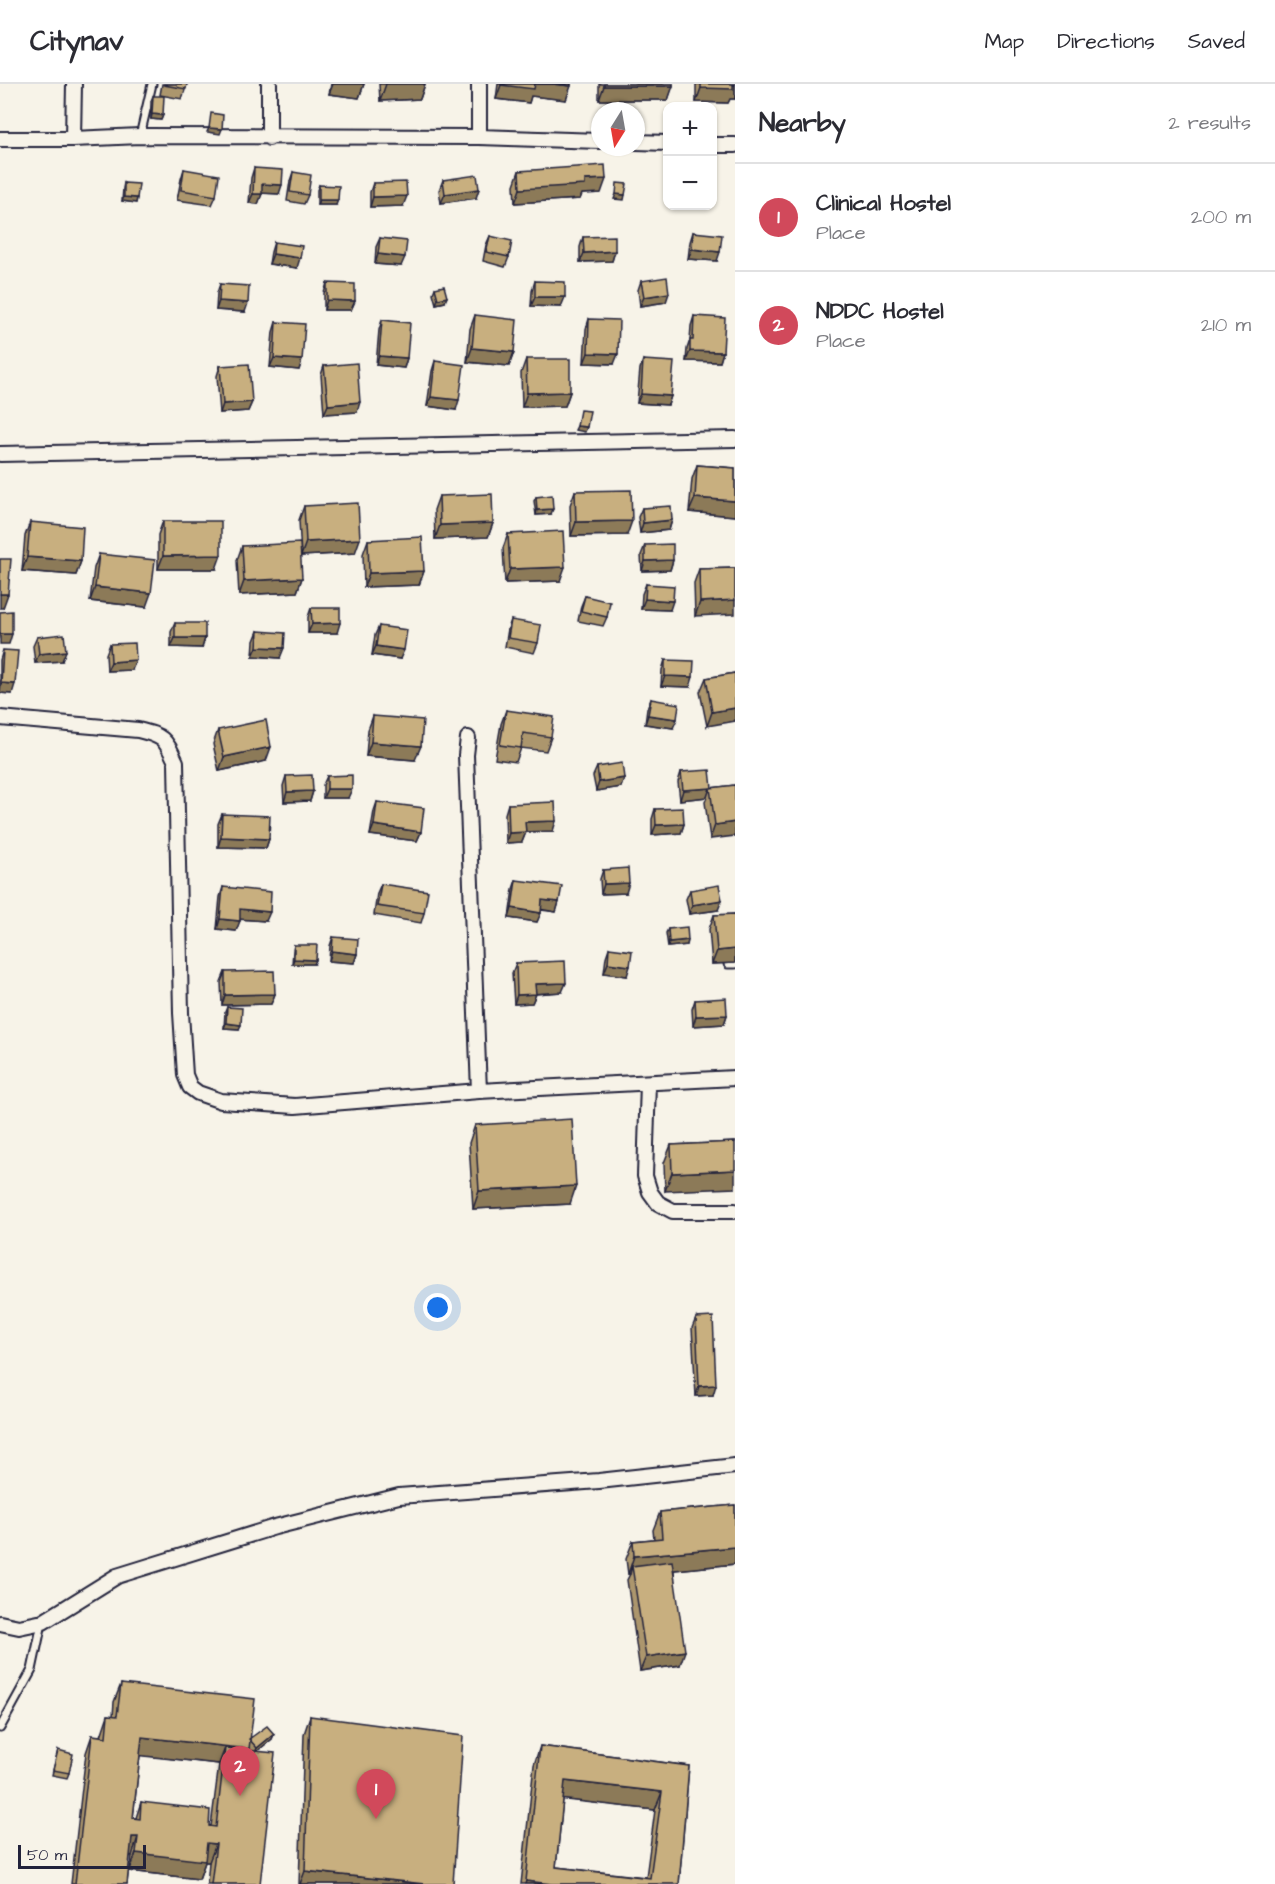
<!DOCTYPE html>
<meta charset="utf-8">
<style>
:root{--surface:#fff;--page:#f2f2f3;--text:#2b2b33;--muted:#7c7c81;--line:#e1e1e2;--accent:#d1495b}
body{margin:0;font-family:"Architects Daughter",sans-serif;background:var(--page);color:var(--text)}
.controls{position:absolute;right:18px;top:18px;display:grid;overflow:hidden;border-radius:12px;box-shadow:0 2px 4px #0004}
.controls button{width:54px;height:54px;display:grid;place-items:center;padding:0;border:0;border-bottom:2px solid var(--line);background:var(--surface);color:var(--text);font:30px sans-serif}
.compass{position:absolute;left:591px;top:18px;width:54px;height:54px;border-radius:50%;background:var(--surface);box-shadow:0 2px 4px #0004;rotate:191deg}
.scale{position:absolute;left:18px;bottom:15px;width:128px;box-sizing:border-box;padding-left:6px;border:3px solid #22223b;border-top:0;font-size:16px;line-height:21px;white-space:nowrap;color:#22223b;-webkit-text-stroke:4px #f7f3e8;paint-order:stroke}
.you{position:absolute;left:438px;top:1224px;width:21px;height:21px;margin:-15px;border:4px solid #fff;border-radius:50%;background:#1a73e8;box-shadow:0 0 0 9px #1a73e833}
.badge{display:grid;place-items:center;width:39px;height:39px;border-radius:50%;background:var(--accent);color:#fff;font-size:20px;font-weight:700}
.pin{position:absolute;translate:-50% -50px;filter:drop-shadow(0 2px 3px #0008)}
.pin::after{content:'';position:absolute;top:32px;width:21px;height:18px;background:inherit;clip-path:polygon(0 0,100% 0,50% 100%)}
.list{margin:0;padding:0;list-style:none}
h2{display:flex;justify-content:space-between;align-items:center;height:78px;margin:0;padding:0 24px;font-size:26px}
h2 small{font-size:20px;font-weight:400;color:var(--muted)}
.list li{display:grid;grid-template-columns:39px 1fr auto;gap:18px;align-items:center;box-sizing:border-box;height:108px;padding:0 24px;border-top:2px solid var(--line)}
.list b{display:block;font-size:22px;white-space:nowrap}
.list p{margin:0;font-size:20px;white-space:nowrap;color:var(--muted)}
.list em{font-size:20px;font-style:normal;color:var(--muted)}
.map{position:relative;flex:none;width:735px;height:1800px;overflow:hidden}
header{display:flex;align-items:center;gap:36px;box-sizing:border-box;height:84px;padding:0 30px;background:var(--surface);border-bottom:2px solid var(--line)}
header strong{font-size:28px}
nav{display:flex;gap:33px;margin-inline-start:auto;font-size:21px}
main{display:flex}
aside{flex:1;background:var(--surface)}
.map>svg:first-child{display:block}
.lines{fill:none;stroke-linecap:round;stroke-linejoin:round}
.lane-casing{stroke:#22223b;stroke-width:11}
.street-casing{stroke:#22223b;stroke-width:18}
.lane{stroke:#f7f3e8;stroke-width:7}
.street{stroke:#f7f3e8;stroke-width:14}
.wall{fill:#ac966d;stroke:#22223b;stroke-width:1.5;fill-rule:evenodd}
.shaded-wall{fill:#8c7a59;stroke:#22223b;stroke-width:1.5}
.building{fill:#c8af7f;stroke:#22223b;stroke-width:1.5;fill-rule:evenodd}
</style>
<header>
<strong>Citynav</strong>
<nav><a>Map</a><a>Directions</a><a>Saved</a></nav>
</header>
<main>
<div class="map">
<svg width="735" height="1800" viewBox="0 0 735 1800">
<rect width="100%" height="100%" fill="#f7f3e8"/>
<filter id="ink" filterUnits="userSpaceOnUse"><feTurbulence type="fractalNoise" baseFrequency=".0167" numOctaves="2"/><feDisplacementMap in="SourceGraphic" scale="12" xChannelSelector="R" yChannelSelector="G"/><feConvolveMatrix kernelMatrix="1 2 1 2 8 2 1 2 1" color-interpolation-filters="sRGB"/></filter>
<g filter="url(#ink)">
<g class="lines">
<g class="lane-casing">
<path id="lane" d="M140 52 152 0
M728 880H735
M0 1644 32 1586 42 1539"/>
</g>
<g class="street-casing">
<path id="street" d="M479 0V53
M269 54V0
M0 55H73L140 52 479 53 600 57
M73 55 74 0
M636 58 668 59
M712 61H735
M0 370 735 355
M0 634 138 646C163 652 165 654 176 678L181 929 185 991 190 1003 198 1009 221 1017 295 1022 479 1007 735 994
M468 654 466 671 479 1007
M648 999 645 1092 650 1108 658 1119 673 1127H735
M0 1539 19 1543 43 1538 117 1492 275 1443 399 1412 599 1397 735 1382"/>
</g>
<use href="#lane" class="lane"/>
<use href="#street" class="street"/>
</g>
<path class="wall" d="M162 0H187L182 15 160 11Z
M331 0H364L359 14 329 10Z
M379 0H425L420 15 380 17Z
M498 0H571L566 16 531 12 529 19 496 15Z
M599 0H673L668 16H599Z
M696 0H735V15H730L728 19 696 18Z
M153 12 163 31 161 36 151 35V17Z
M254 84 279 110 262 109 258 120 249 119 251 94Z
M184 85 216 112 212 121 177 116 181 95Z
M519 87 601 109 582 110 580 115 515 119 514 101Z
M293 88 308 111 304 120 287 117 290 97Z
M443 96 476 114 441 119 439 106Z
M124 99 137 114 136 119 122 117 123 104Z
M373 99 403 122 370 123V108Z
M319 101 336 121H317V106Z
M693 148 717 177 688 175 690 158Z
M490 152 509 173 505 183 483 177 486 161Z
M583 153 615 167 612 177 580 178V163Z
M380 154 401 182 375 180 376 163Z
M274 158 297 184 269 180 271 168Z
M535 197 561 223 531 222 532 207Z
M641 197 666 218 640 222 638 206Z
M327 199 355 217 351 226H324V209Z
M220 200 245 228 216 226 217 209Z
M435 204 445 218 436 220 433 209Z
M475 231 514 268 509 282 467 278 470 245Z
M694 232 723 268 720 278 686 277 687 265 690 256 691 242Z
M589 235 614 280 584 279 586 245Z
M382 236 407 274 404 284 376 281 379 246Z
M276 238 302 276 299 286 270 283 273 248Z
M526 275 570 308 565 322 522 323 521 289Z
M643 276 671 312 668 321 637 319 640 285Z
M435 277 456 326 427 322 432 287Z
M220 282 252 318 248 327 220 329 217 292Z
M324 282 357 328 324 330 321 291Z
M697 381 735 384V432L689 428 692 395Z
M575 407 627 451 571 452 570 421Z
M439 412 493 439 488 453 435 455 434 426Z
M536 413 551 430 536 431 534 417Z
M304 422 355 469 301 472 299 436Z
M642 424 672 436 669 446 640 449 638 433Z
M163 437 216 485H158V451Z
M30 438 81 477 76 491 22 487 25 452Z
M508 450 560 497 505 499 503 464Z
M368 456 424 487 419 501 364 503 363 470Z
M645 461 673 476 670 486 642 487 641 471Z
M242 462 302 494 297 508 239 511 237 476Z
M99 470 146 523 90 517 94 484Z
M735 484 695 532 694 499 699 485Z
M646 500 670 526 641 525 642 510Z
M585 512 607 533 603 542 578 537 581 522Z
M311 524 337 549H308V533Z
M511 536 538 559 534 569 505 563 508 545Z
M175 539 205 554 202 564 171 563V548Z
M379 542 400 575 372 571 375 551Z
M258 547 280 574 253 572 254 557Z
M37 553 62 577 35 579 33 562Z
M110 560 132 586 107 587 106 570Z
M3 566 12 610 0 609V576Z
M665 576 690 603 661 602 662 586Z
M735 589 707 642 700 608 706 594Z
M651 615 673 644 645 640 647 625Z
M506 626 551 653 546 667 521 664 516 678 495 675 501 640Z
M373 632 415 676 366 672 368 646Z
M218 646 266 677 219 687 213 660Z
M597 683 624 694 621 703 596 707 593 692Z
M681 688 712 704 735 701 710 755 705 718 707 713 680 716 678 698Z
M286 692 313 707 310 717 284 718 283 702Z
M327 692 348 714H323V701Z
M377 718 421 748 417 757 370 751 374 727Z
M508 720 553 747 526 748 522 758 506 759 505 730Z
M655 725 684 740 681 749 652 751V735Z
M222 730 269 755 266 764 218 763V740Z
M603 786 626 809 601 810 600 795Z
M516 796 559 818 556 828 541 826 537 838 509 834 513 805Z
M381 800 424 829 421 839 374 831 377 809Z
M223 803 266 837 240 835 236 847 217 845 220 813Z
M690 806 718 826 689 830 686 815Z
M735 830V879L712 880 709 845 714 831Z
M668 845 688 856 687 861 668 863 666 849Z
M333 853 357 870 354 879 329 877 330 862Z
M294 861 314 880H292L293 866Z
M609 864 627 892 604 889 606 873Z
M516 879 562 908 536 910 532 919 514 920 512 889Z
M225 888 275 910 271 920 222 921 221 898Z
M695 916 727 931 724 940 693 942 692 925Z
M227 923 239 945 224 944 225 928Z
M475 1041 570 1120 473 1125 469 1059Z
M735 1058 665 1107 664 1079 671 1061Z
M696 1234 713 1311 696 1312 692 1244Z
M735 1421V1480L674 1486 680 1581 640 1587 627 1496 630 1490H628L626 1475 633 1457 654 1455 653 1446 660 1428Z
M121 1600 250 1655 274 1650 272 1655 257 1667 260 1800H207L209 1778H205L199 1795 130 1787 132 1772 130 1771 127 1800H71L86 1669 92 1651 101 1652 108 1631 113 1632 114 1618ZM140 1671 219 1680 211 1742 141 1718 136 1734H133Z
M310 1632 453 1800H299L304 1650Z
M540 1662 689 1682 679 1800H521L534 1681ZM563 1715 655 1726 646 1793 556 1783Z
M58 1666 69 1689 67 1694 52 1691Z"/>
<path class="shaded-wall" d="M333 0H364L359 14 329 10Z
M386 0H425L420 15 380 17Z
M552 0 571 2 566 16 531 12 529 19 496 15 501 1Z
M735 1V15H730L728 19 696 18 701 4Z
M604 2H673L668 16H599Z
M152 30 163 31 161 36 151 35Z
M209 44 222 45 220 50 207 48Z
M606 95 601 109 582 110 580 115 515 119 520 105 585 96Z
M262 100 282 101 279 110 259 109Z
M479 105 476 114 441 119 445 110Z
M253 110H262L258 120 249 119Z
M616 110 625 111 624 116 614 115Z
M407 112 403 122 370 123 373 113Z
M124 113 137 114 136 119 122 117Z
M319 116H338L336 121H317Z
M692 165 720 168 717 177 688 175Z
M615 167 612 177 580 178 584 169Z
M273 170 300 174 297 184 269 180Z
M378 170 405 173 401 182 375 180Z
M669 209 666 218 640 222 644 213Z
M447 213 445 218 436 220 438 215Z
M535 213H565L561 223 531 222Z
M327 216 355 217 351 226H324Z
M219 217 248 219 245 228 216 226Z
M472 264 514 268 509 282 467 278Z
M690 267 723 268 720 278 686 277Z
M588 269 618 270 614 280 584 279Z
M379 272 407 274 404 284 376 281Z
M274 274 302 276 299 286 270 283Z
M570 308 565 322 522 323 527 309Z
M641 310 671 312 668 321 637 319Z
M431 313 459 316 456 326 427 322Z
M252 318 248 327 220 329 223 320Z
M360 318 357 328 324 330 328 321Z
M577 342 587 343 585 348 575 346Z
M695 414 735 417V432L689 428Z
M553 425 551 430 536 431 537 426Z
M672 436 669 446 640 449 643 439Z
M632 437 627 451 571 452 576 438Z
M493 439 488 453 435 455 440 441Z
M360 455 355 469 301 472 306 458Z
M221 471 216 485H158L163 472Z
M27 473 81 477 76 491 22 487Z
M673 476 670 486 642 487 645 477Z
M565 483 560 497 505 499 510 485Z
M424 487 419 501 364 503 369 489Z
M302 494 297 508 239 511 244 497Z
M95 503 151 509 146 523 90 517Z
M0 510H8L3 524H0Z
M645 515 673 517 670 526 641 525Z
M735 516V530L695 532 700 518Z
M340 539 337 549H308L312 540Z
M0 550H12L9 560H0Z
M175 554H205L202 564 171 563Z
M376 562 404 566 400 575 372 571Z
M257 563 284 564 280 574 253 572Z
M66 567 62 577 35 579 39 570Z
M136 576 132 586 107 587 111 578Z
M665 592 693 593 690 603 661 602Z
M1 599 15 600 12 610 0 609Z
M735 624V637L707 642 712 628Z
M648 631 677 635 673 644 645 640Z
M371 658 421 662 415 676 366 672Z
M271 663 266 677 219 687 224 673Z
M624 694 621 703 596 707 599 698Z
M710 704 707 713 680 716 683 706Z
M327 705H352L348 714H323Z
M313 707 310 717 284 718 287 708Z
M556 737 553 747 522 748 525 738Z
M735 738V752L710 755 715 741Z
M684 740 681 749 652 751 656 741Z
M374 741 421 748 417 757 370 751Z
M526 748 522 758 506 759 509 749Z
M221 753 269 755 266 764 218 763Z
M629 799 626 809 601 810 604 800Z
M542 816 559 818 556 828 539 825Z
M722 816 718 826 689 830 692 821Z
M512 824 541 829 537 838 509 834Z
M240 825 270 828 266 837 237 835Z
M220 835 240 837 236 847 217 845Z
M688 856 687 861 668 863 669 858Z
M735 865V879L712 880 717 867Z
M332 867 357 870 354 879 329 877Z
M294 875 316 876 314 880H292Z
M608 879 630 882 627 892 604 889Z
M566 899 562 908 532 910 535 900Z
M275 910 271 920 222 921 225 911Z
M536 910 532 919 514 920 517 911Z
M727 931 724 940 693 942 696 932Z
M226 939 241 941 239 945 224 944Z
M735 1086V1104L665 1107 672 1089Z
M576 1102 570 1120 473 1125 479 1107Z
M716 1301 713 1311 696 1312 699 1302Z
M735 1463V1480L634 1490 632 1482 630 1490H628L634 1472Z
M685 1567 680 1581 640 1587 646 1573Z
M274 1650 272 1655 255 1669 257 1664Z
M142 1653 249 1665 242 1683 225 1664 219 1680 135 1671Z
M565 1697 662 1708 655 1726 559 1715Z
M132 1753H138L132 1772 126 1771Z
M207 1759 216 1760 209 1778H205L199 1795 130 1787 136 1769Z
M305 1787 425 1800H300Z
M526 1797 552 1800H525Z"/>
<path class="building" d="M164 0H187L186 5 164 1Z
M501 0H535L534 5 501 1Z
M552 0H571V2Z
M604 0H673V2H604Z
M701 0H735V1H733V5L701 4Z
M153 12H164L163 31 152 30Z
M211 29 223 31 222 45 209 44Z
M605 81 606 95 585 96V101L520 105 519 87Z
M254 84 283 86 282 101 262 100V110H253Z
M184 85 219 91 216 112 181 106Z
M293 88 311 91 308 111 290 108Z
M477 91 479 105 445 110 443 96Z
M406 98 407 112 373 113V99Z
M124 99 139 100 137 114 124 113Z
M617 99 627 100 625 111 616 110Z
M319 101 339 102 338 116H319Z
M693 148 722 151 720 168 692 165Z
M490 152 512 157 509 173 486 168Z
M615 152V167L584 169 583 153Z
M380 154 407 157 405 173 378 170Z
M274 158 302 162 300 174 273 170Z
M667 193 669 209 644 213 641 197Z
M535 197 565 198V213H535Z
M327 199 355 200V217L327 216Z
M220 200 249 202 248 219 219 217Z
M444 202 447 213 438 215 435 204Z
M475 231 517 236 514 268 472 264Z
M694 232 725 234 723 268 690 267V256H693Z
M589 235 619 236 618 270 588 269Z
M382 236 410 239 407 274 379 272Z
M276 238 305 240 302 276 274 274Z
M526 275H570V308L527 309Z
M643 276 674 278 671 312 641 310Z
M435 277 464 281 459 316 431 313Z
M357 279 360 318 328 321 324 282Z
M249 280 252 318 223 320 220 282Z
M580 326 590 327 587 343 577 342Z
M697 381 735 384V417L695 414Z
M631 406 632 437 576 438 575 407Z
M492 410 493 439 440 441 439 412Z
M552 411 553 425 537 426 536 413Z
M358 419 360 455 306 458 304 422Z
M671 422 672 436 643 439 642 424Z
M163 437H221V471L163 472Z
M30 438 83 443 81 477 27 473Z
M563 447 565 483 510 485 508 450Z
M422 453 424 487 369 489 368 456Z
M300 459 302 494 244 497 242 462Z
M673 460V476L645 477V461Z
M99 470 155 476 151 509 95 503Z
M0 475H11L8 510H0Z
M735 484V516L700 518 699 485Z
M646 500 674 502 673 517 645 515Z
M585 512 610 518 607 533 581 527Z
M311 524H340V539L312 540Z
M12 527V550H0V528Z
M511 536 541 541 538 559 508 554Z
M175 539H205V554H175Z
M379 542 407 546 404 566 376 562Z
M258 547 285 549 284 564 257 563Z
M64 550 66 567 39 570 37 553Z
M135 559 136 576 111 578 110 560Z
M3 566 18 567 15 600 1 599Z
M665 576 694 577 693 593 665 592Z
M735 589V624L712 628 706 594Z
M651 615 679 620 677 635 648 631Z
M506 626 554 633 551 653 523 649 521 664 500 661Z
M373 632 423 636 421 662 371 658Z
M266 636 271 663 224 673 218 646Z
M622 679 624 694 599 698 597 683Z
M710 686 712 704 683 706 681 688Z
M312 691 313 707 287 708 286 692Z
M352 691V705H327V692Z
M735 701V738L715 741 710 704Z
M377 718 424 724 421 748 374 741Z
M555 718 556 737 525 738 526 748 509 749 508 720Z
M683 724 684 740 656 741 655 725Z
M222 730 270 732 269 755 221 753Z
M628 784 629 799 604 800 603 786Z
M516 796 562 802 559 818 542 816 541 829 512 824Z
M381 800 428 807 424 829 377 822Z
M719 801 722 816 692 821 690 806Z
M223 803 271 808 270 828 240 825V837L220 835Z
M735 830V865L717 867 714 831Z
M687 843 688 856 669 858 668 845Z
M333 853 358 855 357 870 332 867Z
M294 861H317L316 876 294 875Z
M609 864 632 867 630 882 608 879Z
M565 877 566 899 535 900 536 910 517 911 516 879Z
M274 887 275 910 225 911V888Z
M726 914 727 931 696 932 695 916Z
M227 923 242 924 241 941 226 939Z
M572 1035 576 1102 479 1107 475 1041Z
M735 1058V1086L672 1089 671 1061Z
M713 1233 716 1301 699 1302 696 1234Z
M735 1421V1463L634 1472 633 1457 662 1454 660 1428Z
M672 1477 685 1567 646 1573 632 1482Z
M121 1600 255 1615 249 1665 142 1653 133 1734 140 1735 141 1718 210 1726 209 1742 216 1743 225 1664 275 1669 260 1800H211L216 1760 207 1759 205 1777 136 1769 138 1753H132L127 1800H75L92 1651 106 1653 108 1631 117 1632Z
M310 1632 463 1652 453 1800H425L305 1787Z
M267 1642 274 1650 257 1664 249 1655Z
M540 1662 689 1682 679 1800H552L526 1797ZM565 1697 662 1708 650 1794 556 1783Z
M58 1666 73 1670 69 1689 53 1686Z"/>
</g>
</svg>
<div class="controls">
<button>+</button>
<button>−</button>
</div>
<svg class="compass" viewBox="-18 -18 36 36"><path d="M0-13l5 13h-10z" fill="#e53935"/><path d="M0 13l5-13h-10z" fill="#7c7c81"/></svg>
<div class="scale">50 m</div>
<div class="you"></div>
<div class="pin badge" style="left:376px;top:1735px">1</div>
<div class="pin badge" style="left:240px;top:1712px">2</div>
</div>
<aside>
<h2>Nearby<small>2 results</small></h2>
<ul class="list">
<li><span class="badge">1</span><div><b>Clinical Hostel</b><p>Place</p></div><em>200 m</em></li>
<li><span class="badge">2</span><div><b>NDDC Hostel</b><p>Place</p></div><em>210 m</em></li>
</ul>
</aside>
</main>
